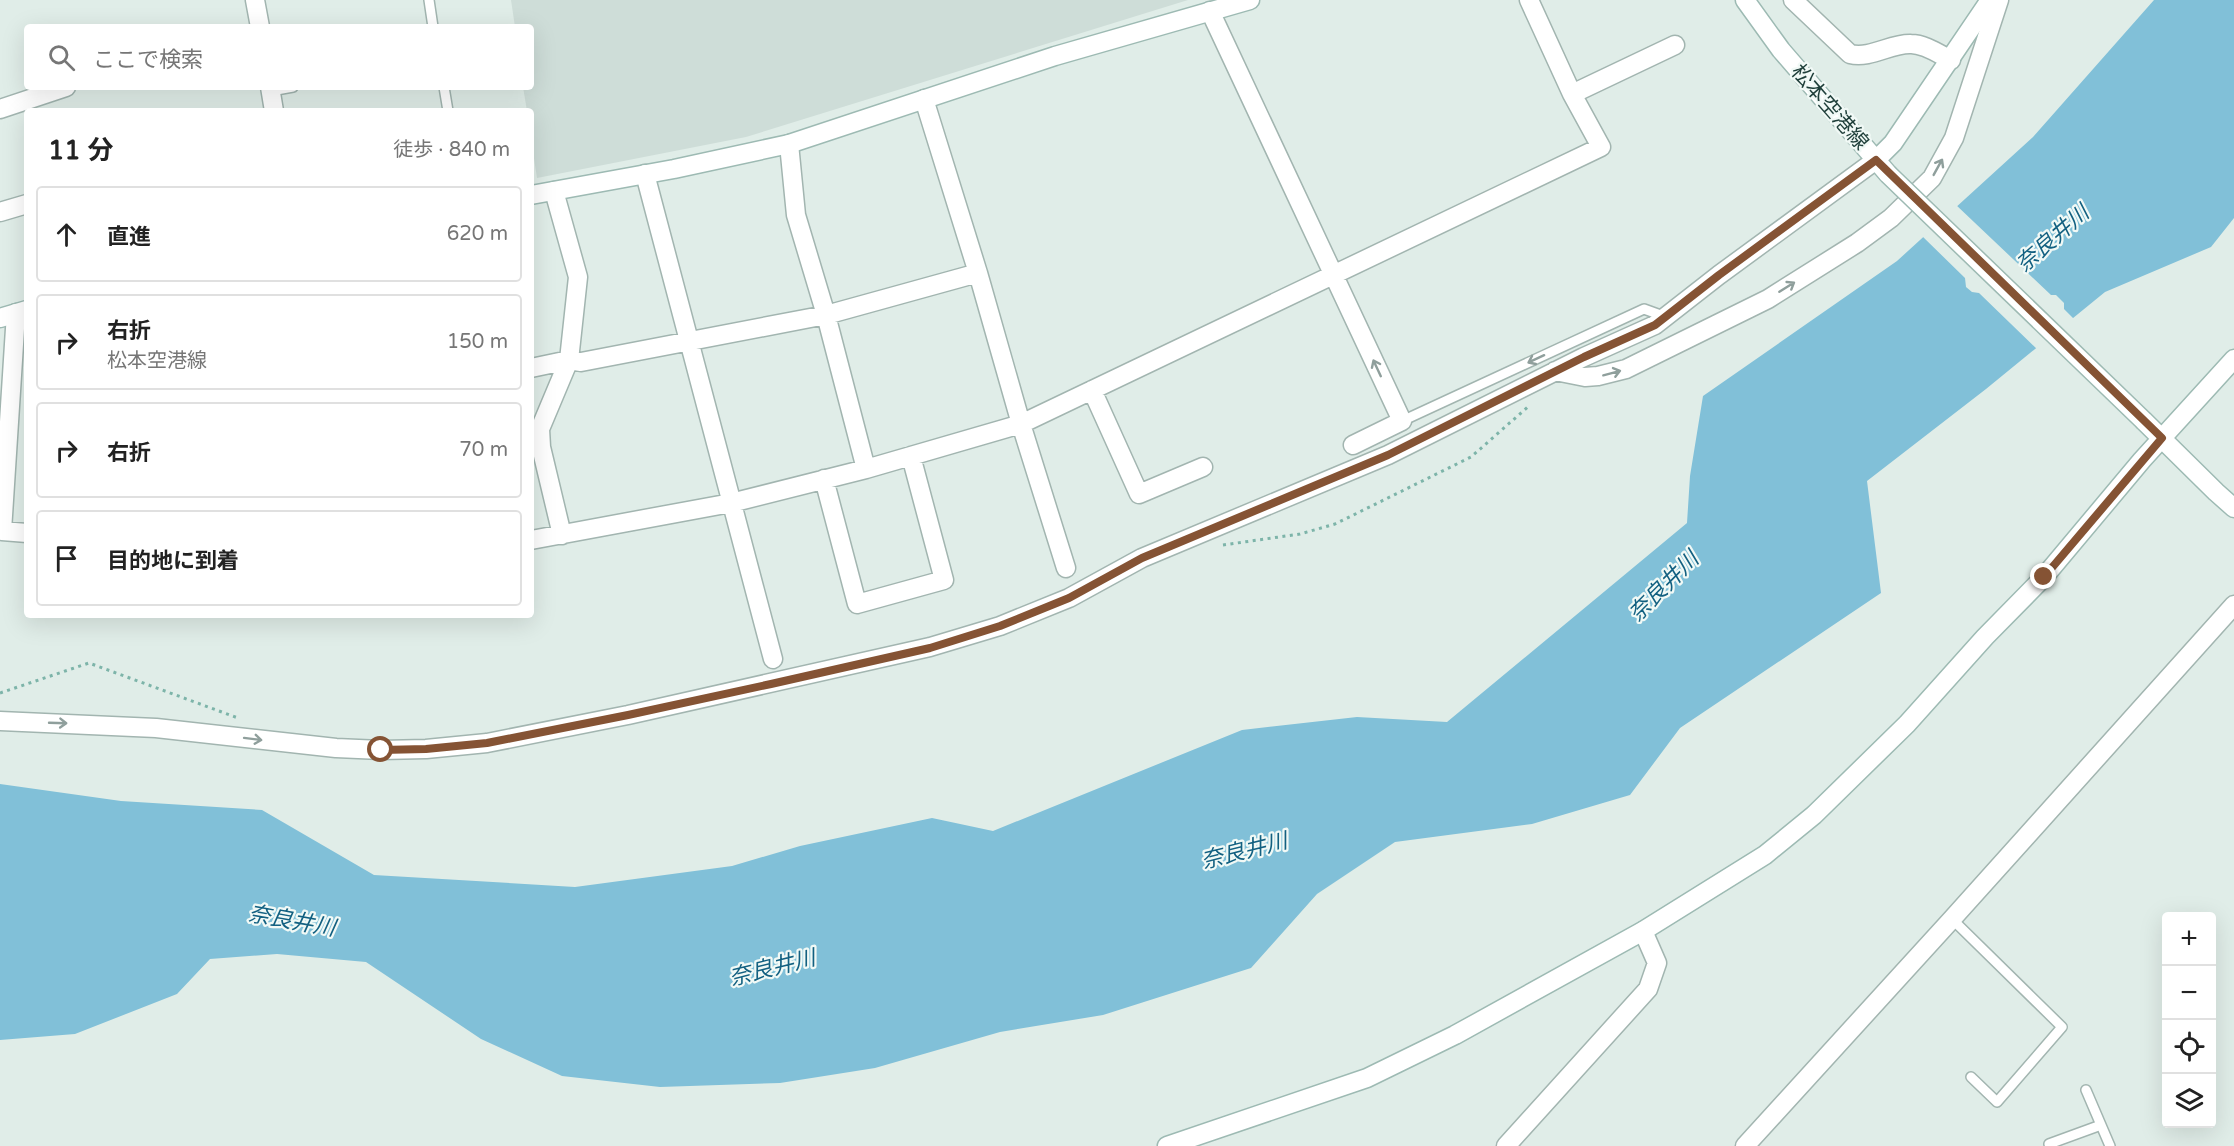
<!DOCTYPE html>
<html lang="ja">
<meta charset="utf-8">
<style>
:root{--surface:#fff;--page:#f6f6f6;--text:#222;--muted:#767676;--line:#e0e0e0}
body{margin:0;font-family:"Varela Round","Noto Sans JP",sans-serif;background:var(--page);color:var(--text)}
.controls{position:absolute;right:18px;bottom:18px;display:grid;overflow:hidden;border-radius:6px;box-shadow:0 6px 24px #0002}
.controls button{width:54px;height:54px;display:grid;place-items:center;padding:0;border:0;border-bottom:2px solid var(--line);background:var(--surface);color:var(--text);font:30px sans-serif}
.stop{position:absolute;width:18px;height:18px;margin:-14px;border:4px solid #855334;border-radius:50%;background:#fff}
.stop.end{background:#855334;border-color:#fff;box-shadow:0 2px 6px #0008}
.list{margin:0;padding:0;list-style:none}
h2{display:flex;justify-content:space-between;align-items:center;height:78px;margin:0;padding:0 24px;font-size:26px}
h2 small{font-size:20px;font-weight:400;color:var(--muted)}
.list li{display:grid;grid-template-columns:39px 1fr auto;gap:18px;align-items:center;box-sizing:border-box;height:96px;margin:0 12px 12px;padding:0 12px;border:2px solid var(--line);border-radius:6px}
.list b{display:block;font-size:22px;white-space:nowrap}
.list p{margin:0;font-size:20px;white-space:nowrap;color:var(--muted)}
.list em{font-size:20px;font-style:normal;color:var(--muted)}
.icon{flex:none;width:33px;height:33px;fill:none;stroke:currentColor;stroke-width:2;stroke-linecap:round;stroke-linejoin:round}
.map{position:relative;flex:none;width:2234px;height:1146px;overflow:hidden}
.search{position:absolute;background:var(--surface);box-shadow:0 6px 24px #0002;left:24px;top:24px;width:510px;height:66px;display:flex;align-items:center;gap:15px;box-sizing:border-box;padding:0 21px;border-radius:6px;color:var(--muted);font-size:22px}
.panel{position:absolute;background:var(--surface);box-shadow:0 6px 24px #0002;left:24px;top:108px;width:510px;height:510px;border-radius:6px}
.map>svg:first-child{display:block}
.built{fill:#ceddd8}
.water{fill:#81c0d8}
.pier{fill:#e0ede8}
.lines{fill:none;stroke-linecap:round;stroke-linejoin:round}
.lane-casing{stroke:#a2b5b0;stroke-width:12}
.street-casing{stroke:#a2b5b0;stroke-width:21}
.secondary-casing{stroke:#9dbab3;stroke-width:21}
.path{stroke:#7db4a9;stroke-width:3;stroke-dasharray:3 4.5;stroke-linecap:butt}
.lane{stroke:#fff;stroke-width:9}
.street{stroke:#fff;stroke-width:18}
.secondary{stroke:#fff;stroke-width:18}
.secondary-bridge-casing{stroke:#9dbab3;stroke-width:21;stroke-linecap:butt}
.secondary-bridge{stroke:#fff;stroke-width:18}
.oneway{stroke:#8f9f9c}
.route{stroke:#855334;stroke-width:8}
.labels{text-anchor:middle;stroke-width:4.5;stroke-linejoin:round;paint-order:stroke}
.street-label{font-size:21px;fill:#1f3f3a;stroke:#f1f9f6}
.water-label{font-size:22px;font-style:italic;fill:#126081;stroke:#f1f9f6}
</style>
<div class="map">
<svg width="2234" height="1146" viewBox="0 0 2234 1146">
<rect width="100%" height="100%" fill="#e0ede8"/>
<path class="built" d="M511 0H1188L746 137 537 178 531 139V111H527L523 87H531V27H515Z"/>
<path class="water" d="M2154 0H2234V218L2211 247 2105 292 1986 389 1867 481 1881 593 1680 728 1630 795 1532 824 1395 842 1317 894 1251 968 1103 1015 1000 1032 875 1068 780 1083 660 1087 562 1076 481 1039 366 962 277 954 210 959 177 994 75 1034 0 1040V784L121 801 262 810 374 875 575 887 732 866 800 846 932 818 993 831 1242 730 1357 717 1447 722 1687 523 1690 476 1703 396 1897 261 2033 137Z"/>
<path class="pier" d="M1955 204 2051 295H2056L2064 303V309L2075 320 2038 350 1979 293 1972 292 1966 287 1965 278 1921 235Z"/>
<g class="lines">
<g class="lane-casing">
<path id="lane" d="M429 0 433 27
M444 87 448 111
M271 91 293 87
M1402 421 1644 309 1666 317
M1952 919 2062 1027 1997 1102 1971 1077
M2086 1090 2110 1146
M2049 1144 2101 1125"/>
</g>
<g class="street-casing">
<path id="street" d="M255 0 260 27
M1793 0 1850 54C1871 59 1891 43 1911 44 1925 44 1939 54 1951 60
M1210 11 1402 421 1353 445
M270 87 274 111
M1572 94 1675 45
M0 109 66 87
M789 144 796 215 826 315 866 469
M645 174 773 659
M554 191 578 277 569 360 540 429 541 447 562 535
M0 212 27 204
M978 273 1021 424 1066 568
M16 313 2 531 27 533
M531 368 569 360 581 362 826 315 978 273 924 99
M1555 371 1585 377 1598 376 1626 369 1768 299 1857 243 1891 218 1932 178 1954 138 1999 0
M1092 390 1139 494 1203 467
M824 479 857 604 944 580 911 456
M531 540 731 503 866 469 1021 424 1601 147 1572 94 1529 0
M0 721 156 728 336 748 381 750 426 749 487 743 628 715 930 647 1000 626 1069 598 1142 558 1388 455 1584 357 1655 325 1719 275 1876 160
M1506 1146 1648 989 1657 963 1643 931
M1745 1146 1952 919 2234 605"/>
</g>
<g class="secondary-casing">
<path id="secondary" d="M1745 0 1781 50 1888 174
M1876 160 1893 143 1990 0
M531 195 674 169 789 144 1055 56 1250 0
M0 318 27 310
M2144 421 2216 492 2234 508
M1167 1146 1367 1078 1455 1035 1643 931 1765 855 1814 815 1907 724 1985 637 2044 577 2142 460 2234 359"/>
</g>
<path class="path" d="M1223 545 1300 534 1335 524 1471 457 1530 405
M0 693 89 663 238 718"/>
<use href="#lane" class="lane"/>
<use href="#street" class="street"/>
<use href="#secondary" class="secondary"/>
<g class="secondary-bridge-casing">
<path id="secondary-bridge" d="M1888 174 2144 421"/>
</g>
<use href="#secondary-bridge" class="secondary-bridge"/>
</g>
<defs><path id="oneway-shaft" d="M-6 0H5M1.5-3L5.5 0L1.5 3" fill="none" stroke-width="1.6" stroke-linecap="round" stroke-linejoin="round" transform="scale(1.5)"/></defs>
<g class="oneway">
<use href="#oneway-shaft" transform="translate(1938 167) rotate(-61)"/>
<use href="#oneway-shaft" transform="translate(1787 287) rotate(-32)"/>
<use href="#oneway-shaft" transform="translate(1536 359) rotate(155)"/>
<use href="#oneway-shaft" transform="translate(1377 368) rotate(-115)"/>
<use href="#oneway-shaft" transform="translate(1612 373) rotate(-15)"/>
<use href="#oneway-shaft" transform="translate(58 723) rotate(2)"/>
<use href="#oneway-shaft" transform="translate(253 739) rotate(7)"/>
</g>
<g class="lines">
<path class="route" d="M381 750 426 749 487 743 628 715 771 684 930 648 1000 626 1069 598 1142 558 1388 455 1584 357 1655 325 1719 275 1876 160 2162 438 2044 577"/>
</g>
<g class="labels">
<g class="street-label">
<text transform="translate(1830 107) rotate(49)" y="7">松本空港線</text>
</g>
<g class="water-label">
<text transform="translate(2052 238) rotate(-41)" y="8">奈良井川</text>
<text transform="translate(1663 586) rotate(-45)" y="8">奈良井川</text>
<text transform="translate(1244 850) rotate(-14)" y="8">奈良井川</text>
<text transform="translate(292 920) rotate(10)" y="8">奈良井川</text>
<text transform="translate(772 967) rotate(-14)" y="8">奈良井川</text>
</g>
</g>
</svg>
<div class="controls">
<button>+</button>
<button>−</button>
<button><svg class="icon" aria-label="locate" viewBox="0 0 24 24"><circle cx="12" cy="12" r="6"/><path d="M12 2v4M12 18v4M2 12h4M18 12h4"/></svg></button>
<button><svg class="icon" aria-label="layers" viewBox="0 0 24 24"><path d="M12 4l9 5-9 5-9-5zM3 14l9 5 9-5"/></svg></button>
</div>
<div class="stop" style="left:381px;top:750px"></div>
<div class="stop end" style="left:2044px;top:577px"></div>
<div class="search"><svg class="icon" aria-label="search" viewBox="0 0 24 24"><circle cx="10" cy="10" r="6"/><path d="M15 15l6 6"/></svg>ここで検索</div>
<section class="panel">
<h2>11 分<small>徒歩 · 840 m</small></h2>
<ul class="list">
<li><svg class="icon" aria-label="ahead" viewBox="0 0 24 24"><path d="M12 20V5M6 11l6-6 6 6"/></svg><div><b>直進</b></div><em>620 m</em></li>
<li><svg class="icon" aria-label="right" viewBox="0 0 24 24"><path d="M7 20v-9h11M14 6l5 5-5 5"/></svg><div><b>右折</b><p>松本空港線</p></div><em>150 m</em></li>
<li><svg class="icon" aria-label="right" viewBox="0 0 24 24"><path d="M7 20v-9h11M14 6l5 5-5 5"/></svg><div><b>右折</b></div><em>70 m</em></li>
<li><svg class="icon" aria-label="arrive" viewBox="0 0 24 24"><path d="M6 21V4h12l-3 4 3 4H6"/></svg><div><b>目的地に到着</b></div></li>
</ul>
</section>
</div>
